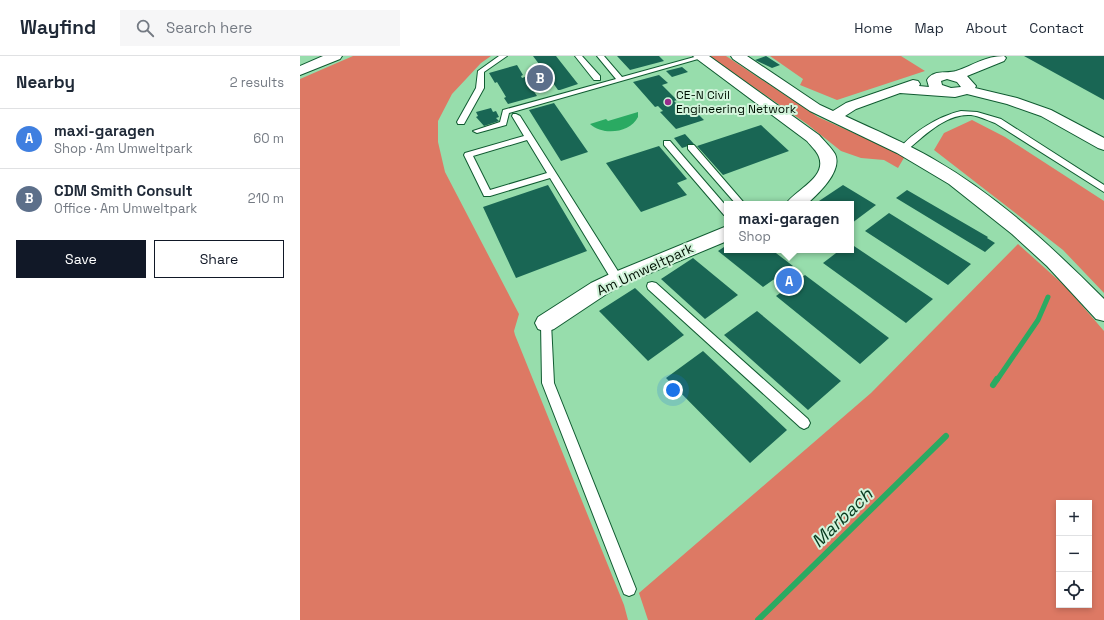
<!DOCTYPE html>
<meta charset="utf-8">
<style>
:root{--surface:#fff;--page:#f6f6f7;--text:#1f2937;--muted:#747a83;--line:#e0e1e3;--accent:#111827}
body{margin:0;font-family:"Space Grotesk",sans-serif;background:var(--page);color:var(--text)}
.controls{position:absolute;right:12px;bottom:12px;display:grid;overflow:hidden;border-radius:0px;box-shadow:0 2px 6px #0003}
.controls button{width:36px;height:36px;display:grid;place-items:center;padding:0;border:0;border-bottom:1px solid var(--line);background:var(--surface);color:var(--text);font:20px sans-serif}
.you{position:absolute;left:373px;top:334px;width:14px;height:14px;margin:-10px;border:3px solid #fff;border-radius:50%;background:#1a73e8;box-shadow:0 0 0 6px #1a73e833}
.badge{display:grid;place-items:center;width:26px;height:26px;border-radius:50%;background:var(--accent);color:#fff;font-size:13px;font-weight:700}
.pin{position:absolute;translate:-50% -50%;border:2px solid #fff;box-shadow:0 1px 4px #0006}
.popup{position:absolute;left:424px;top:145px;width:130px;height:52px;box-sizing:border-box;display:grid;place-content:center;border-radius:0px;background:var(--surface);filter:drop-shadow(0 1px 3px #0005);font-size:13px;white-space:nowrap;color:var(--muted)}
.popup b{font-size:15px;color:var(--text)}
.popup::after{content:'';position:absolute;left:50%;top:100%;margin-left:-8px;border:8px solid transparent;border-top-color:var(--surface)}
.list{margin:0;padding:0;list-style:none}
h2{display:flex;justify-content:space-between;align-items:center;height:52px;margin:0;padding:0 16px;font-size:17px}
h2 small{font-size:13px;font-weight:400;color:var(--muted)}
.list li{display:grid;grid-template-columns:26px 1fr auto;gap:12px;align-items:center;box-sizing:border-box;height:60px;padding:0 16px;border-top:1px solid var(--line)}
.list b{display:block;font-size:15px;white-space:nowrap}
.list p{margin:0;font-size:13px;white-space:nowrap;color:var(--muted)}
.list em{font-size:13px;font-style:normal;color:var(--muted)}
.actions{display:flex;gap:8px;padding:12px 16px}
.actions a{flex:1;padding:9px 0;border:1px solid var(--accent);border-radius:0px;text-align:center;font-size:14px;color:var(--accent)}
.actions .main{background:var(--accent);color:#fff}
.icon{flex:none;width:22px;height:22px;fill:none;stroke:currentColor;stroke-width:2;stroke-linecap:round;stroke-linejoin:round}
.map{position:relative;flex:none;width:804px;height:564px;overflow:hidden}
header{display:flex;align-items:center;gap:24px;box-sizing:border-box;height:56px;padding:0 20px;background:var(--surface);border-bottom:1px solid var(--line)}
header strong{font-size:19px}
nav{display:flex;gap:22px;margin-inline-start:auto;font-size:14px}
.search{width:280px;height:36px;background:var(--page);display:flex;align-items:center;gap:10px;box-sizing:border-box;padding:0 14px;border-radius:0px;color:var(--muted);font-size:15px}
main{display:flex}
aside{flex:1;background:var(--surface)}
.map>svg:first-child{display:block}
.green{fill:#dd7964;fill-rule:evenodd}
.water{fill:#2aaa62}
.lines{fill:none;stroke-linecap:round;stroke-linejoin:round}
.stream-far1{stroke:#2aaa62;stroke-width:5}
.stream{stroke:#2aaa62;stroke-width:6}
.building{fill:#196654}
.lane-casing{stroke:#105b31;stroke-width:2}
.street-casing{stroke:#105b31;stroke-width:2}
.highway-casing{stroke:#105b31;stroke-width:2}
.lane{fill:#fff;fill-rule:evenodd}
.street{fill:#fff;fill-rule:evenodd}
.highway{fill:#fff;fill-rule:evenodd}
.poi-dot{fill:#992c8c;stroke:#d2f4db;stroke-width:1.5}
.labels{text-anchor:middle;stroke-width:4;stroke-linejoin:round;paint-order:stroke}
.far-poi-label{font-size:12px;fill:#001103;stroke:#d2f4db;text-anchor:start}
.street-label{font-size:14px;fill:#001103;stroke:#d2f4db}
.near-water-label{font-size:18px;font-style:italic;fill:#073a1e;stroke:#d2f4db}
</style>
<header>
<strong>Wayfind</strong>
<div class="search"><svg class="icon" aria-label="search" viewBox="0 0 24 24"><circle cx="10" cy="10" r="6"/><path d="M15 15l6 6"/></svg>Search here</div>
<nav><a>Home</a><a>Map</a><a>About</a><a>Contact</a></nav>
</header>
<main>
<aside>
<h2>Nearby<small>2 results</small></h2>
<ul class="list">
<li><span class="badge" style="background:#3f7fe0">A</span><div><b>maxi-garagen</b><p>Shop · Am Umweltpark</p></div><em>60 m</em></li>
<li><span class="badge" style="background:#5c6f8a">B</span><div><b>CDM Smith Consult</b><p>Office · Am Umweltpark</p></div><em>210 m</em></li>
</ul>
<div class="actions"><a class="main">Save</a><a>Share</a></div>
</aside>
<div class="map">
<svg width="804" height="564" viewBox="0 0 804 564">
<rect width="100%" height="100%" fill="#97ddac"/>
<path class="green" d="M53 0H191L181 7 152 38 138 65V86L145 116 219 258 214 275 215 279 324 549 328 564H0V23Z
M409 0H426L518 61 605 100 598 112 584 104 561 102 541 95 507 68Z
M470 0H601L625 15 537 44 500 29 503 23Z
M672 64 705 81 804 145V237L763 194 634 94 644 77Z
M718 188 766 231 804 275V564H348L339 537 571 337ZM759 447H789V549H759Z"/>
<path class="water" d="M338 56V61C330 77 303 80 290 68L306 63 308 65Z"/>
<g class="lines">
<path class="stream-far1" d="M697 324 738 264 748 241"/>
<path class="stream" d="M693 329 697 323
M458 564 646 380"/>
</g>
<path class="building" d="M233 0H256L278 28 260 34H258L253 27 230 33 233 34 237 40 208 48 204 42 206 41 197 26 195 27 189 17 217 9 223 19 221 20 222 22 233 18 232 17 237 16 238 17 247 15 244 12H242Z
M317 0H359L364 5 330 14Z
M466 0 480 9 472 12 455 4Z
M724 0H804V44Z
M382 11 388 16 372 21 366 15Z
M359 19 368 27 362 29 377 44 374 45 379 50 382 49 389 56 394 54 404 64 376 73 360 56 363 55 358 50 355 51 333 26Z
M254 47 288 96 261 105 229 54Z
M191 52 193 56 196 55 199 61 196 62 199 65 184 70 176 61 178 60 176 56Z
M461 69 489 95 423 119 397 90Z
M385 78 394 88 382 92 374 82Z
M359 90 387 123 377 127 387 139 341 156 306 107Z
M248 129 287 195 216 222 183 151Z
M543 129 576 149 552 167 551 148H523L519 145Z
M607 134 688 181 687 182 695 187 685 196 596 142Z
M589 157 671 208 648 229 565 175Z
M551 188 633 243 606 267 523 207 540 194H551Z
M427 189V194H472L493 210 463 231 418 195Z
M393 202 438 239 405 263 361 223Z
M505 219 589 282 560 308 476 240Z
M335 232 384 279 348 305 299 255Z
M457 255 541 325 508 354 424 279Z
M403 295 487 374 450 407 366 322Z"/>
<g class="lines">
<g class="lane-casing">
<path id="lane" d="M199 0H207L184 16V32L164 68H158L157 66 176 32 178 15Z
M275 0H282L300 20V24H294Z
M297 0H304L322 21 398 0 405 1 209 57 206 69 177 77 173 75 200 66 203 54 316 23Z
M661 55 677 56 701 63 804 129V136L695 67C687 64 679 60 671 59 646 57 624 80 606 95H600L599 93C613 76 639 60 661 55Z
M213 58H216L220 60 321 220 322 223 321 226H313L250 122 190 140H184L164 99 165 97 224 80 212 60ZM227 84 247 117 190 134 173 100Z
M364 85H370L427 151V160L424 159 364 89Z
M388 89H394L445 148H436L388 93Z
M352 226 356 227 508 363 510 367 508 371 504 373 500 371 348 233 347 230 348 227Z
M246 263 250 264 251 267 254 327 336 533 334 538 329 540 324 538 322 533 242 327 241 267 242 264Z"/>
</g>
<g class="street-casing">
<path id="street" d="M393 0H409L519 79C524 85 531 91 535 98 543 115 518 138 507 148H486C495 134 527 122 519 101 517 95 511 90 507 85Z
M431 0H447L520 49 533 55 546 47 613 24 618 25 620 28 619 30 629 31 627 24C634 13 646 18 656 15 674 9 685 0 704 0L706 2 704 5 667 20 676 30 675 32 717 42 751 54 804 82V94L798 92 741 60 707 48 667 38 655 41 600 37 556 53 545 60C575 74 606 87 635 104 699 141 753 192 804 243V265L796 263 747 210 712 178 649 128 597 97 510 55 433 3ZM647 23 657 26 661 31 651 32 642 29 641 25Z
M427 170V185L324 228 305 239 254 273 246 276 238 273 235 267 238 261 291 227 310 218Z"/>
</g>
<g class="highway-casing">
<path id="highway" d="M23 0H42L40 3 0 19V10Z"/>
</g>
<use href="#lane" class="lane"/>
<use href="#street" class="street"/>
<use href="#highway" class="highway"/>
</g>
<circle class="poi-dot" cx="368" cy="46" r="4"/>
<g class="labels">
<g class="far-poi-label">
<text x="376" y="43">CE-N Civil<tspan x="376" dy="14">Engineering Network</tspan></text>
</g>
<g class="street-label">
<text transform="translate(345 213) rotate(-25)" y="5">Am Umweltpark</text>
</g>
<g class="near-water-label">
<text transform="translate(542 462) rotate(-44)" y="6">Marbach</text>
</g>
</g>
</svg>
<div class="controls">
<button>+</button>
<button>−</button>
<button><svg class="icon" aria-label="locate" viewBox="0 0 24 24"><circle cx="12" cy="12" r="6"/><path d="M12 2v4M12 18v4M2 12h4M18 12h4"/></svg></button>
</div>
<div class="you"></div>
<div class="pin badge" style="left:489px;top:225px;background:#3f7fe0">A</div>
<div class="popup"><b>maxi-garagen</b>Shop</div>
<div class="pin badge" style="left:240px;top:22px;background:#5c6f8a">B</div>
</div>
</main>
